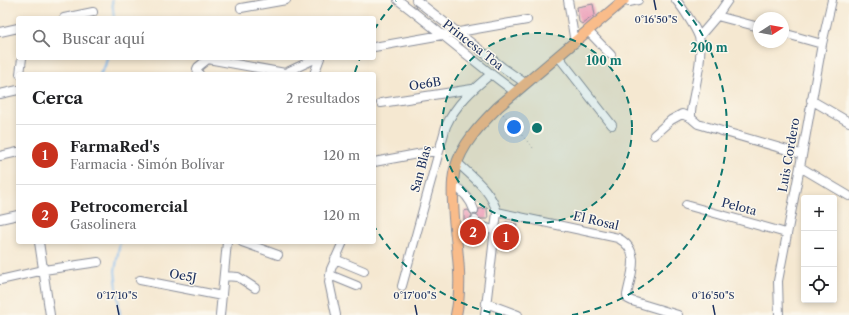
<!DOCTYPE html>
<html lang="es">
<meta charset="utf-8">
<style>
:root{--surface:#fff;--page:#f2f2f2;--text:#202124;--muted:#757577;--line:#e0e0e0;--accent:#c8321e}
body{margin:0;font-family:"Libre Caslon Text",serif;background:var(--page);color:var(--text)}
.controls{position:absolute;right:12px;bottom:12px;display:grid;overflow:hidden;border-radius:4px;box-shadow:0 2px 6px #0003}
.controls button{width:36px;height:36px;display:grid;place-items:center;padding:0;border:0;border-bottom:1px solid var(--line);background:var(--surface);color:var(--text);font:20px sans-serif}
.compass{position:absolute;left:753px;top:12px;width:36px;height:36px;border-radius:50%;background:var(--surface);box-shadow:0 2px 6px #0003;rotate:79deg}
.you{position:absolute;left:514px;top:127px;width:14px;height:14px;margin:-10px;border:3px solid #fff;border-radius:50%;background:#1a73e8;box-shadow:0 0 0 6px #1a73e833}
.badge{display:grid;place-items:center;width:26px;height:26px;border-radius:50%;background:var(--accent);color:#fff;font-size:13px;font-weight:700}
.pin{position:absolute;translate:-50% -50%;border:2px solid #fff;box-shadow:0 1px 4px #0006}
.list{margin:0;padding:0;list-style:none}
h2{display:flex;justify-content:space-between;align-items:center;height:52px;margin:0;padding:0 16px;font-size:17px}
h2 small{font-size:13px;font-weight:400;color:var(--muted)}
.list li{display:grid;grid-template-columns:26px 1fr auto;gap:12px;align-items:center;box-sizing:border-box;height:60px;padding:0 16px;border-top:1px solid var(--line)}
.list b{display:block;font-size:15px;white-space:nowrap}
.list p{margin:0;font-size:13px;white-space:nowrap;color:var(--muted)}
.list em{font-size:13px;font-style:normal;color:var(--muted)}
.icon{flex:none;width:22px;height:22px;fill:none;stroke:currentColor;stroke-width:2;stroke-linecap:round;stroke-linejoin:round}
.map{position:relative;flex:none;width:849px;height:315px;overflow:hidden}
.search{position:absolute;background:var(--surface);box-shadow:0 2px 6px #0003;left:16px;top:16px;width:360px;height:44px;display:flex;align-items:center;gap:10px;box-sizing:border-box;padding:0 14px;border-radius:4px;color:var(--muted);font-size:15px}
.panel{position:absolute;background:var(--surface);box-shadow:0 2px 6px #0003;left:16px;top:72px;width:360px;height:172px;border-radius:4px}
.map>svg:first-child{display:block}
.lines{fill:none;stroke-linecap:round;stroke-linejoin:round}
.stream{stroke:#7ebaf0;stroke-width:2}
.building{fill:#eb99b5}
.minor-casing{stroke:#888c98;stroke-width:10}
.major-casing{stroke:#888c98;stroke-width:12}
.path{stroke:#888c98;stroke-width:1;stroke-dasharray:1 3;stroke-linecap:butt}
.minor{stroke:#fff;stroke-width:8}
.major{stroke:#f9bc8a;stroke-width:10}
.ticks{fill:none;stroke:#1b2f5e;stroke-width:1.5}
.ring{fill:none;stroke:#0f766e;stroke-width:2;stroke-dasharray:7 5}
.labels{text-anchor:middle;stroke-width:3;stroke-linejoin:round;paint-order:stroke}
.street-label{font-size:12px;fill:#1b2f5e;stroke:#fbf7ec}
.ticks-label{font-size:10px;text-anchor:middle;fill:#1b2f5e;stroke:#fbf7ec;stroke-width:3;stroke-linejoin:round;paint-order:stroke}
.centre{fill:#0f766e;stroke:#fbf7ec;stroke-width:2}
.ring-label{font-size:12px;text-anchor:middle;font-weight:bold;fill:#0f766e;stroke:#fbf7ec;stroke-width:3;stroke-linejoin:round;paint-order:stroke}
</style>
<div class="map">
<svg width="849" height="315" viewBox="0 0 849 315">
<rect width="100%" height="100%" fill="#fbf7ec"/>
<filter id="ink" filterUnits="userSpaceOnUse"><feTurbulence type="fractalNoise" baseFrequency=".025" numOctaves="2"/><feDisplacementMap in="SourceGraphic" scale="8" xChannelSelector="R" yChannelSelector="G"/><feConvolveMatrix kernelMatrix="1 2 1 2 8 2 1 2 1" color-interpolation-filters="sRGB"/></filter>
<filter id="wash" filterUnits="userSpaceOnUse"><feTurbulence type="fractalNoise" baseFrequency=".012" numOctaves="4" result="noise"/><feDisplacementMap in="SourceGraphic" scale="16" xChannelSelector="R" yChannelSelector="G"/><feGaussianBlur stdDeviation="0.9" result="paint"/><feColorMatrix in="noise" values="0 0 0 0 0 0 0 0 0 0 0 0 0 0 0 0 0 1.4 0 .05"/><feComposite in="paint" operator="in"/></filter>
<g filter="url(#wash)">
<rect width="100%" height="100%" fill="#f5e8d1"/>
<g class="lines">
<path class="stream" d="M112 0 114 18
M100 74 105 66 107 58
M120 242 115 271 120 315"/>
</g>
<g id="blocks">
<path class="building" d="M593 4 595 15 582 24 579 22 577 7Z
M487 208 488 219H480L476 215 478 213 479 209Z
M468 210 472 215 469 221H464V211Z
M506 222 517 224 512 244 503 242Z"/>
</g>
</g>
<g filter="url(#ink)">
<use href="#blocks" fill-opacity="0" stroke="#888c98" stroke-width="1"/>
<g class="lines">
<g class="minor-casing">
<path id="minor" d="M398 0C438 30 475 63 515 92
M416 0 502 67 525 83
M568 0 575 43
M623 0 629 2 638 0
M676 0C682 7 696 28 699 37 704 54 694 92 691 111V118
M241 8 286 0
M717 16 759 27
M64 18 93 12
M588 31 611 55
M0 32 18 28
M783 33 822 44
M699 37 717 16 728 0
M374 47 527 20
M558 56 612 125
M20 74 22 58
M199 74 197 69 198 67 208 59 285 73 317 58
M314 74 320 58
M0 94 18 90
M811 100 849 122
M381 103 472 89
M654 135 671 120 682 114 691 118 698 124 801 154
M0 156 18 152
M374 162 439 150
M458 163C474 179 490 189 497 212L485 315
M800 167 849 196
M453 185C463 191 470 198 474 210
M686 205 786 233
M497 212 618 238C642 251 631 274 627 295L628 299 632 301 678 315
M0 219 18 215
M473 226 484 227 495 231
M456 241C465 235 471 229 475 220
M39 242 50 315
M242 242 278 255
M335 259 364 271
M330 275 357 286
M224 276 238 277 255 288
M0 280 44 270 98 262
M140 280 222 296
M402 286 446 126C456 104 473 89 491 74
M486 303 518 315
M220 315 227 242
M336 315 329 282 331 269 343 242
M779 315 778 281 800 167 822 44 832 0"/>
</g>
<g class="major-casing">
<path id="major" d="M456 315C463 283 457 250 454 218 453 202 451 185 455 169 462 144 480 125 498 107L624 0"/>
</g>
<path class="path" d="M503 114 534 149"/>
<use href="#minor" class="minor"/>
<use href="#major" class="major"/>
</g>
</g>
<path class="ticks" d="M654 0 656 10M117 305 119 315M415 305 417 315M713 305 715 315"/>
<circle cx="537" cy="128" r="95" fill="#0f766e" fill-opacity=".12"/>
<g class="ring">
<circle cx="537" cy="128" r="95"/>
<path d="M502 315A190 190 0 0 1 374 226M355 72A190 190 0 0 1 360 58M374 30A190 190 0 0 1 396 1M678 1A190 190 0 0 1 572 315"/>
</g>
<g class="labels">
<g class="street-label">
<text transform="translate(473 45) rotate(38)" y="4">Princesa Toa</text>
<text transform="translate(425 84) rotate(-9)" y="4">Oe6B</text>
<text transform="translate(789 155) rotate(-80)" y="4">Luis Cordero</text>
<text transform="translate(421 169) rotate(-75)" y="4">San Blas</text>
<text transform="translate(739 207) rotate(15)" y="4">Pelota</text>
<text transform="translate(596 221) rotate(13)" y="4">El Rosal</text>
<text transform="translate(183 276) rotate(10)" y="4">Oe5J</text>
</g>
</g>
<g class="ticks-label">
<text x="656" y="23">0°16'50"S</text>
<text x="117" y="299">0°17'10"S</text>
<text x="415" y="299">0°17'00"S</text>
<text x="713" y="299">0°16'50"S</text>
</g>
<circle cx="537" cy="128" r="6" class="centre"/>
<g class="ring-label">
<text x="709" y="52">200 m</text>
<text x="604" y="65">100 m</text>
</g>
</svg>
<div class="controls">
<button>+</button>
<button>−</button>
<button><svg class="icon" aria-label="locate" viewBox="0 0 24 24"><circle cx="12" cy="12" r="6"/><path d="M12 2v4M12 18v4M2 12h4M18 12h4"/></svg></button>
</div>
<svg class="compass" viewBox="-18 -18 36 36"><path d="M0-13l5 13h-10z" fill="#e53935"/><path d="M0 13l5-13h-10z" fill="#757577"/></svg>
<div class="you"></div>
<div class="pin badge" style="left:506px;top:237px">1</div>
<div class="pin badge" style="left:473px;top:232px">2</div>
<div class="search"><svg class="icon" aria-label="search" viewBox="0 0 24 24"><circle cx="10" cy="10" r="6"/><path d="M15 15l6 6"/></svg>Buscar aquí</div>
<section class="panel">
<h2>Cerca<small>2 resultados</small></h2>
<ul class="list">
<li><span class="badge">1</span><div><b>FarmaRed's</b><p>Farmacia · Simón Bolívar</p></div><em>120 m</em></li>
<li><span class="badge">2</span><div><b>Petrocomercial</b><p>Gasolinera</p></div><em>120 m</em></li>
</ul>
</section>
</div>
